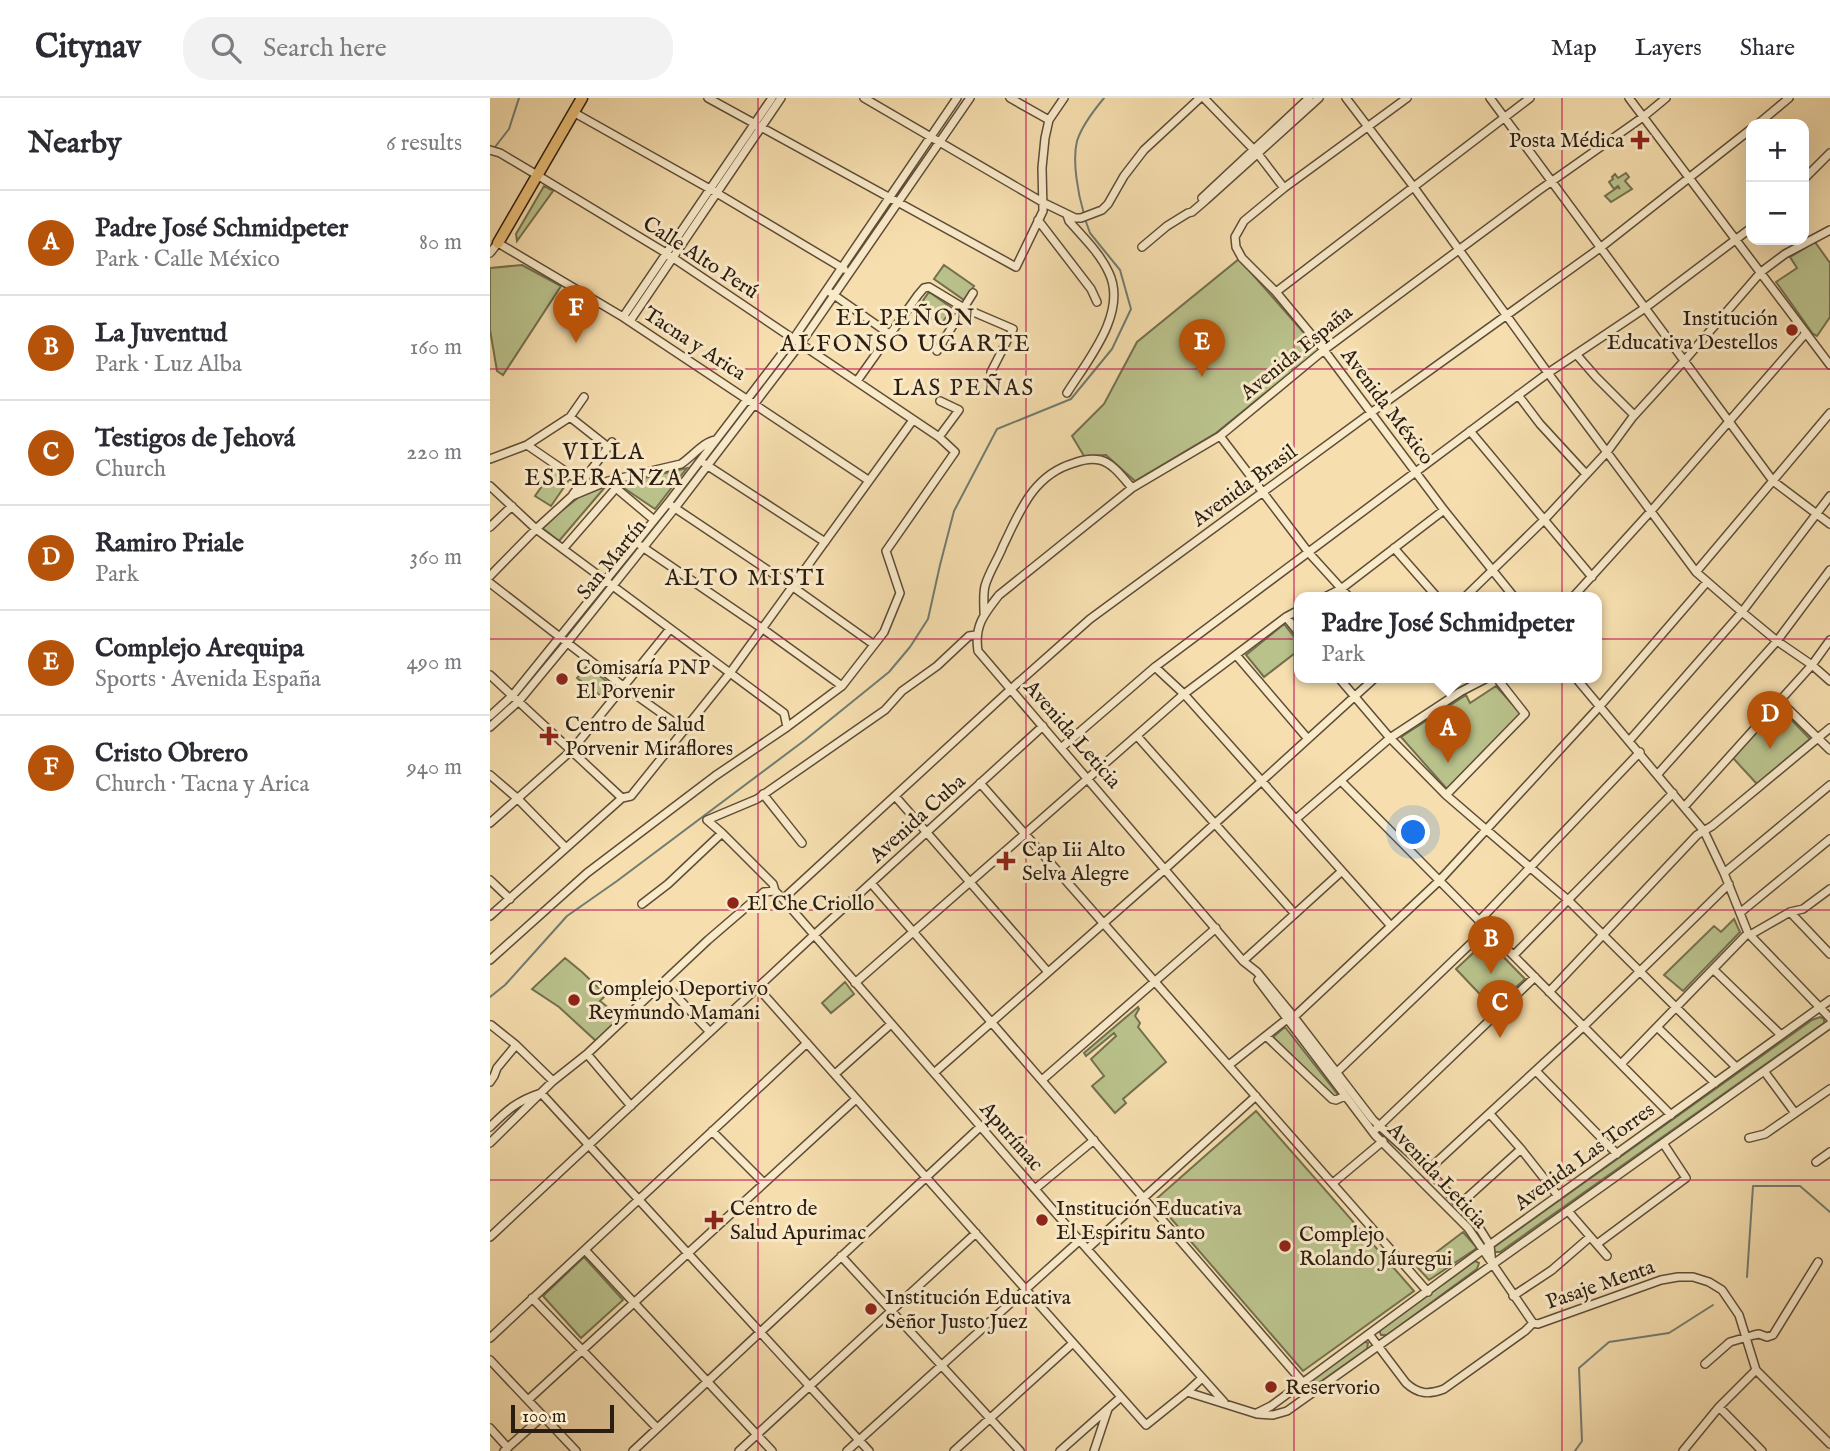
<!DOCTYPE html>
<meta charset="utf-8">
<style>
:root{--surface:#fff;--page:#f2f2f3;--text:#2b2b33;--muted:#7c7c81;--line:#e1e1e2;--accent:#b45309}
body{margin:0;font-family:"IM FELL English",serif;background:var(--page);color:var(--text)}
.controls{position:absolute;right:21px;top:21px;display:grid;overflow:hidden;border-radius:14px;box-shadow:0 7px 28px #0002}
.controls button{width:63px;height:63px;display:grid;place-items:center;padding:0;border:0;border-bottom:2px solid var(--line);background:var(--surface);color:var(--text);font:35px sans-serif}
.scale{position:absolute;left:21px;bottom:18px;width:103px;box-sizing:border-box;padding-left:7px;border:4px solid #2c1d11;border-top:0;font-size:19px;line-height:24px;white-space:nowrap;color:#2c1d11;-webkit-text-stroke:5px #f9eaca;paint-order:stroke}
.you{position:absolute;left:924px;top:735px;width:24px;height:24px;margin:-18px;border:5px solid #fff;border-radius:50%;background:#1a73e8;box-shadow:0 0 0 10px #1a73e833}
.badge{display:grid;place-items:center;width:46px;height:46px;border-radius:50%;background:var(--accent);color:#fff;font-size:23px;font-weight:700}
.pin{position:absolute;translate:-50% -58px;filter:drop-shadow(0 2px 4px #0008)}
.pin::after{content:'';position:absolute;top:37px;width:24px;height:21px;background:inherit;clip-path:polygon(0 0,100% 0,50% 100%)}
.popup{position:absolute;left:804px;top:494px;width:308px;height:91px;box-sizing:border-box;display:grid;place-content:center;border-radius:14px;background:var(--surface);filter:drop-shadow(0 2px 5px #0005);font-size:23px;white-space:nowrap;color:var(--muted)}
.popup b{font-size:26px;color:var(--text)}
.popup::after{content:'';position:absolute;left:50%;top:100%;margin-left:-14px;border:14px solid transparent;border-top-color:var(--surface)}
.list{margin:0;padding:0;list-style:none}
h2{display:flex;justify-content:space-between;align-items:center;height:91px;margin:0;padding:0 28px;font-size:30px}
h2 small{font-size:23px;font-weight:400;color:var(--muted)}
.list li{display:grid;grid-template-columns:46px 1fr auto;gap:21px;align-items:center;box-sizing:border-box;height:105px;padding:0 28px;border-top:2px solid var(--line)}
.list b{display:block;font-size:26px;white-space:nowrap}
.list p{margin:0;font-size:23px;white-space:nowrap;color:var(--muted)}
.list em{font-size:23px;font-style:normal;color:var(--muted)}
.icon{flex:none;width:38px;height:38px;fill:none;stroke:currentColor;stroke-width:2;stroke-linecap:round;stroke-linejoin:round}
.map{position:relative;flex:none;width:1340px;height:1353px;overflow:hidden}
header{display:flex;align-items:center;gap:42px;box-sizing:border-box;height:98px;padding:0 35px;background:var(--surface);border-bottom:2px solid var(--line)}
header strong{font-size:33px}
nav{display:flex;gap:38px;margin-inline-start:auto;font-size:24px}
.search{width:490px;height:63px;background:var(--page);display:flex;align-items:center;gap:18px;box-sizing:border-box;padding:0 24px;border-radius:28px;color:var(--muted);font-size:26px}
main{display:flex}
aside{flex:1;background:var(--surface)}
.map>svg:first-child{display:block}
.green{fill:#bac28c;stroke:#73704e;stroke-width:2}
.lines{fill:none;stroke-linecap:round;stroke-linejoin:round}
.stream{stroke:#707c72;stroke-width:2}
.minor-casing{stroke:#5e4d38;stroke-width:10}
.major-casing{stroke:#2c1d11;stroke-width:13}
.minor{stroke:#f9eaca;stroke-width:7}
.major{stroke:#ebbf77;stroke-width:10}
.grid{fill:none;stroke:#c2185b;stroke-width:2;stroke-opacity:0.55}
.poi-dot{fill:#8f2418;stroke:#f9eaca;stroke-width:2.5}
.labels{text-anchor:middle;stroke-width:6;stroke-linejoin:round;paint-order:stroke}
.poi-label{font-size:21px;fill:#2c1d11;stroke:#f9eaca;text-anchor:start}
.street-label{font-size:21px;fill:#2c1d11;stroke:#f9eaca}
.neighbourhood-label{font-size:23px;letter-spacing:2px;fill:#2c1d11;stroke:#f9eaca}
</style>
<header>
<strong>Citynav</strong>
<div class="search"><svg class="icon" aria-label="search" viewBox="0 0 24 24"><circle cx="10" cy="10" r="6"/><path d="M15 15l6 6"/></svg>Search here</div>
<nav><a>Map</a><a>Layers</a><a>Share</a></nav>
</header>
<main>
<aside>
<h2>Nearby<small>6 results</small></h2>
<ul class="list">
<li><span class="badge">A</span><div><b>Padre José Schmidpeter</b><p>Park · Calle México</p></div><em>80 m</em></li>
<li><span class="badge">B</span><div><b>La Juventud</b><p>Park · Luz Alba</p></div><em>160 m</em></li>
<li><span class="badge">C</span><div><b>Testigos de Jehová</b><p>Church</p></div><em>220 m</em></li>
<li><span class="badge">D</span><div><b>Ramiro Priale</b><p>Park</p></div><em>360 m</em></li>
<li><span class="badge">E</span><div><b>Complejo Arequipa</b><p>Sports · Avenida España</p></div><em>490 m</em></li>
<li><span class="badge">F</span><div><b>Cristo Obrero</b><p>Church · Tacna y Arica</p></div><em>940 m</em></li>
</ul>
</aside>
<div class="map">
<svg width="1340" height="1353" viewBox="0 0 1340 1353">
<rect width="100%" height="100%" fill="#f6deae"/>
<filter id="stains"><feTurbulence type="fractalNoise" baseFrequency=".00286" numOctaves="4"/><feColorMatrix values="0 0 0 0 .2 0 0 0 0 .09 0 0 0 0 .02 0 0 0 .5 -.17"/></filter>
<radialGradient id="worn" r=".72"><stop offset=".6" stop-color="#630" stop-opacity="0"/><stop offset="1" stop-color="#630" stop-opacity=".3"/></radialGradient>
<path class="green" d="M1136 75 1139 79 1135 83 1142 91 1121 104 1115 98 1128 89 1130 91 1128 88 1124 91 1119 84 1123 81 1122 79 1125 76 1128 80Z
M54 88 63 93 27 143 26 136Z
M1325 144 1340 165V219L1327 238 1323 236 1286 184 1307 170 1300 159Z
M749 161 829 252 726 335 645 383 616 357 594 358 582 338 614 306 647 244Z
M32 167 71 188 13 277 7 273 0 232V170Z
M454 167 484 188 474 202 444 181Z
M439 194 462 210 451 227 427 211Z
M197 370 165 411 128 386Z
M64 371 79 382 61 408 45 398Z
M116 388 69 443 51 429 89 399Z
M794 526 809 545V552L774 579 756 557Z
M97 568 120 586 111 598 87 580Z
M1006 588 1031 616 957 691 911 639 976 597 980 605Z
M1288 608 1320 641 1267 686 1243 660Z
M1244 821 1250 834 1193 893 1174 877 1224 828 1231 834Z
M997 842 1035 881 1003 910 966 871Z
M75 860 92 874 116 897 110 903 130 919 106 943 69 909 42 891Z
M355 884 364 896 341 915 332 905Z
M648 909 649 911 645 918 650 925 648 929 676 964 633 1001 636 1005 625 1015 602 988 614 978 601 961 626 938 624 935 596 958 594 955Z
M1330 919 1334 921V925L1010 1154H1005L1003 1151 1004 1149 1322 922Z
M795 929 849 998 844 1000 783 939Z
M766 1013 924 1193 813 1273 665 1102Z
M973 1134 987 1150 939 1182 927 1169Z
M94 1159 133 1202 91 1240 53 1198Z
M985 1163 989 1165 987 1171 897 1237H891L889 1232Z
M874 1243 878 1245 877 1251 826 1287 820 1286 821 1282Z"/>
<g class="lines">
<path class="stream" d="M5 49 19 31 29 0
M594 116C588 96 582 63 587 43 592 27 604 12 614 0
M0 899 15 887 77 818 127 783 315 642 399 574 420 549 438 521 450 467 464 413 507 331 581 301 622 251 641 211 630 172 600 135 595 121
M1257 1179 1263 1088H1310L1340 1114
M1085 1353 1092 1343 1089 1270 1119 1244 1179 1235 1223 1207"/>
<g class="minor-casing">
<path id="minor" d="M218 0 526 169 553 113 552 70 555 40 559 22 574 0
M374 0 554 105 585 120H591L612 112 618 106 634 78 654 52 710 0
M520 0 559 22
M714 0 768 56 794 90
M856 0 923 88 1058 275 1206 474 1252 514 1287 543 1322 567 1340 583
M917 0 794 90 754 123 745 139 746 149 752 160 786 194 834 252 954 412 1024 499
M1000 0 1283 383 1340 426
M1139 0 1340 267
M83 14 220 91 354 171
M1268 26 1299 0
M0 52 10 55 47 77 176 155 449 339 465 354 396 453 410 495 394 534 352 588 297 629 225 678 97 775 0 862
M1314 81 1340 55
M712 100 819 0
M548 122 601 191 607 204
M652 149 677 128 698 115 702 114 716 102 829 0
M0 155 8 145 133 219 378 382
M786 194 1040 0
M341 195 401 237
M133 219 282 0
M140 223 291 0
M447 253 483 195
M1086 256 1106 279 1144 317
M367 283 428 197 434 190 439 189 474 210 523 231 501 274
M577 295C597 263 638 215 619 175 610 155 593 139 579 123L577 117
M1028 297 1050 326 1096 376
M80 319 118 349
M980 333 1102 479
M730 338 819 455 859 499
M449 339 469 312 450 303
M37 347 91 384
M0 361 37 347 80 319 94 299
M215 366 335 444
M0 388 46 431 294 615 297 629
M83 396 122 344
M182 408 303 489 383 546
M0 429 22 408
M151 448 273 531 352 588
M904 450 947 499
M73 451 126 390 164 422
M1206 474 1340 315
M0 478 46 431 82 398 118 383 191 366C202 359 214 343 226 342
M0 485 133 588 195 632
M835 499 851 491 954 412
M975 499 1054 422 1117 354 1142 320 1194 263 1271 174 1295 156 1340 132
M1083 499 1161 413 1316 235
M494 515C494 506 493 496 495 488 499 474 508 461 513 448 530 413 543 377 584 365 592 362 601 360 610 362 623 365 634 381 642 390
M796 519 809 535
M486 537 479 538 447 568 412 593 395 612 267 701 217 722 232 735 283 786 285 793 293 801 597 1151 734 1304
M746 557 818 641
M665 569 694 596 901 828
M0 577 132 700
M848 579 900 640 956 697 1078 802 1246 969
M1085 579 1214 733 1234 775 1258 835 1340 920
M1290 603 1340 652
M0 618 23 597 178 405 304 240 467 0
M0 629 29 603 77 545 185 410 311 245 480 0
M647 638 805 816
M1139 643 1252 514 1340 398
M571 650 665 569 1058 275 1155 210 1261 130
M0 677 28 701 76 750
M1167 677 1287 543 1340 472
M851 683 1181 1017
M490 685 938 1194
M273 696 312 745
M956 697 1035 616 1006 579
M405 698 558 874
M1194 709 1322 567 1340 542
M806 721 900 640 970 594 999 579
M0 725 82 652 180 531
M1234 775 1340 687
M0 782 20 801
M381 785 822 1295
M293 801 521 591 600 521 882 314 1110 150 1261 31
M152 806 178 786 232 735
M1251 814 1340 741
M1300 814 1340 856
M0 818 132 700 141 698 240 575 423 322
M990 822 1150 654
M1260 837 1300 814 1313 811 1340 791
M1024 857 1183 695
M753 863 852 773
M1223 871 1291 937
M768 882 885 1037 978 1130 1043 1225 1048 1226 1171 1182 1188 1179H1203L1219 1184 1232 1192 1249 1217 1266 1272 1340 1346
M174 885 220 934
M365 885 694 596 796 519 809 512
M268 890 656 1327 697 1294 767 1316 783 1317 797 1313 1340 926
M1059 894 1207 737 1222 728 1340 630
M1 927 26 947 63 983
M1167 929 1225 985
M776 938 842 1001 846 1002 855 998
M97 956 141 1008
M1131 966 1258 835
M739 967 797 921 804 919 949 783 1110 608 1217 484
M1046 973 1127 1056
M1274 973 1305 1015
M847 974 997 830
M444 975 675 771 886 579
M345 976 401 926
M552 982 726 830
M0 984 4 978 7 970 26 947
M1000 1016 1031 1051 1068 1098
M0 1029C17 1012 27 1003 51 995L379 1353
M886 1031 1045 879
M222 1033 274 1085
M1259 1040 1275 1036 1340 991
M0 1045 63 983 97 956 218 842 274 794 285 793
M1326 1064 1340 1054
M938 1072 1094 928 1239 786
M843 1085 893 1043
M545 1091 604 1042
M969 1107 1031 1051
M1078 1113 1117 1158
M0 1139 324 837 553 628
M1107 1146 1196 1080 1173 1045
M597 1151 766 998
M95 1152 282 1353
M351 1158 530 1353
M1002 1167 1000 1147 988 1128 938 1072 883 1022 804 919 767 874 753 863 488 553C484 528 494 516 509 497L642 390 730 338 834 252 1048 93 1153 19 1176 0
M1023 1198 1062 1172 1100 1139
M42 1200 167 1330
M879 1236 916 1285C928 1296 938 1297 954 1291L1035 1233 1043 1225
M0 1240 317 945
M0 1262 86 1353
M1215 1266 1240 1244 1264 1237 1269 1236 1277 1239 1283 1237 1328 1164
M697 1294 711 1281
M38 1302 366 1001
M1229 1309 1272 1353
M767 1315 781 1308 1005 1143 1340 902
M0 1330 18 1350
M14 1353 53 1318
M143 1353 490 1029
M249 1353 486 1135
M357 1353 589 1143
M464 1353 583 1245
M570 1353 631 1299
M604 1353 618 1311
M1193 1353 1229 1309 1266 1272"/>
</g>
<g class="major-casing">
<path id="major" d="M8 145 92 0"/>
</g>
<use href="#minor" class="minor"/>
<use href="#major" class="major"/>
</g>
<path class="grid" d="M268 0V1353M536 0V1353M804 0V1353M1072 0V1353M0 271H1340M0 541H1340M0 812H1340M0 1082H1340"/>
<g class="poi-dot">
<path d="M1146.5 31.5h7v7h7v7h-7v7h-7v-7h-7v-7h7z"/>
<circle cx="1302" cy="232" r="7"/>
<circle cx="72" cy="581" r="7"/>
<path d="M55.5 627.5h7v7h7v7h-7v7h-7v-7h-7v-7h7z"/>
<path d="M512.5 752.5h7v7h7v7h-7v7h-7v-7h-7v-7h7z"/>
<circle cx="243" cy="805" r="7"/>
<circle cx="84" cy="902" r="7"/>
<path d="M220.5 1111.5h7v7h7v7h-7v7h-7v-7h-7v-7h7z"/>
<circle cx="552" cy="1122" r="7"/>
<circle cx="795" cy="1148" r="7"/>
<circle cx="381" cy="1211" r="7"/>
<circle cx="781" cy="1289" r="7"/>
</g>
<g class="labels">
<g class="poi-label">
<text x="1134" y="49" text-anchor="end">Posta Médica</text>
<text x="1288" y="227" text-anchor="end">Institución<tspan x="1288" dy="24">Educativa Destellos</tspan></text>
<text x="86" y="576">Comisaría PNP<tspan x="86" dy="24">El Porvenir</tspan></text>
<text x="75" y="633">Centro de Salud<tspan x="75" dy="24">Porvenir Miraflores</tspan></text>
<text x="532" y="758">Cap Iii Alto<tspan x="532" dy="24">Selva Alegre</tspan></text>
<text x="257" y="812">El Che Criollo</text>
<text x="98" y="897">Complejo Deportivo<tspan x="98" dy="24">Reymundo Mamani</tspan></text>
<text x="240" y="1117">Centro de<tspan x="240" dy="24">Salud Apurimac</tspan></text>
<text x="566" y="1117">Institución Educativa<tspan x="566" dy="24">El Espiritu Santo</tspan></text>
<text x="809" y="1143">Complejo<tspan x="809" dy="24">Rolando Jáuregui</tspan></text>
<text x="395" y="1206">Institución Educativa<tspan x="395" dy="24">Señor Justo Juez</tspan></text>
<text x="795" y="1296">Reservorio</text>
</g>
<g class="street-label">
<text transform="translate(211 159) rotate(33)" y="7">Calle Alto Perú</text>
<text transform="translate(205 245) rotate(33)" y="7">Tacna y Arica</text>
<text transform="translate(806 254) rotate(-39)" y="7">Avenida España</text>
<text transform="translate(898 308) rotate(53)" y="7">Avenida México</text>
<text transform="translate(754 387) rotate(-36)" y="7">Avenida Brasil</text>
<text transform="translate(121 461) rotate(-51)" y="7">San Martín</text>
<text transform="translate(583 636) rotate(49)" y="7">Avenida Leticia</text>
<text transform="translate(427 720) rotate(-42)" y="7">Avenida Cuba</text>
<text transform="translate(522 1038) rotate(49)" y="7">Apurímac</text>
<text transform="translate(1094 1058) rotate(-36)" y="7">Avenida Las Torres</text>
<text transform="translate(948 1077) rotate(47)" y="7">Avenida Leticia</text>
<text transform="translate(1110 1186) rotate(-19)" y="7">Pasaje Menta</text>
</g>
<g class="neighbourhood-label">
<text x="416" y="227">EL PEÑON<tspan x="416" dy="26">ALFONSO UGARTE</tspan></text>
<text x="474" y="297">LAS PEÑAS</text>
<text x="114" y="361">VILLA<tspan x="114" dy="26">ESPERANZA</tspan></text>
<text x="256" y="487">ALTO MISTI</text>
</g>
</g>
<rect width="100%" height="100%" filter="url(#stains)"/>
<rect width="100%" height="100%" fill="url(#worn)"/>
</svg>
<div class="controls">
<button>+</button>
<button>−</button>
</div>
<div class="scale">100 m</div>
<div class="you"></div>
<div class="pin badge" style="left:958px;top:665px">A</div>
<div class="popup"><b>Padre José Schmidpeter</b>Park</div>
<div class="pin badge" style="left:1001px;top:876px">B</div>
<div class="pin badge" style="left:1010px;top:940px">C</div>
<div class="pin badge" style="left:1280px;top:651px">D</div>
<div class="pin badge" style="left:712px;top:279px">E</div>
<div class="pin badge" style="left:86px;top:245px">F</div>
</div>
</main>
